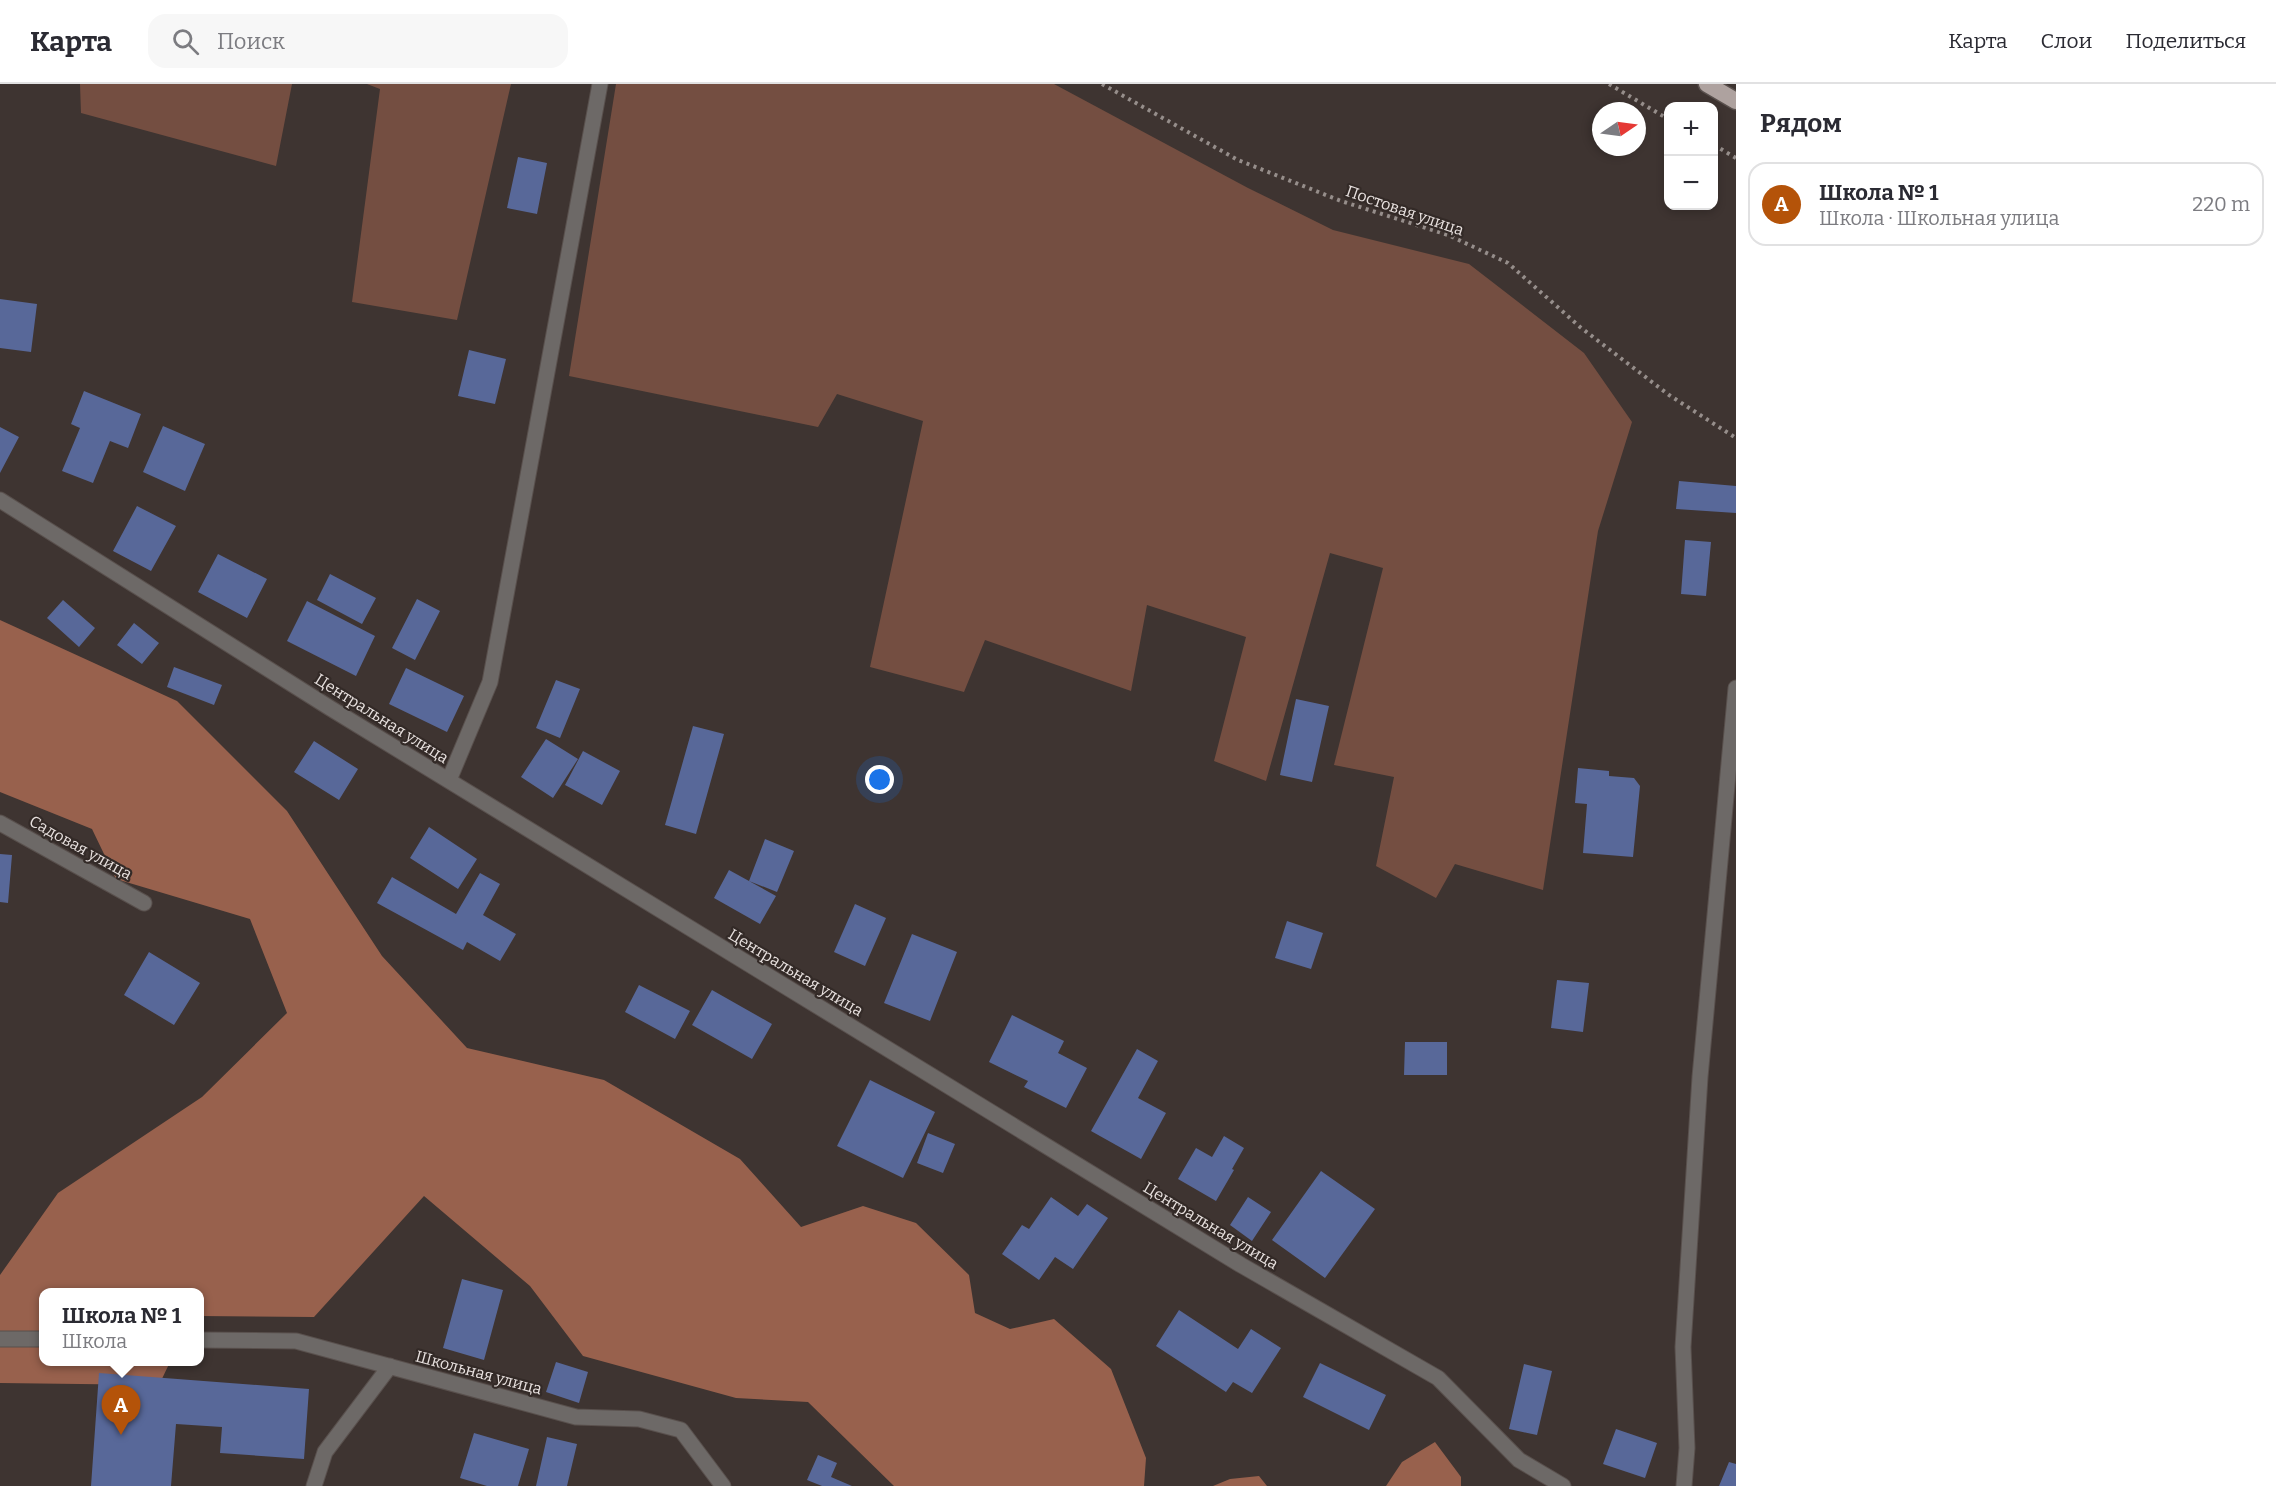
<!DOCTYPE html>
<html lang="ru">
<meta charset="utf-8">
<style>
:root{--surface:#fff;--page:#f7f7f7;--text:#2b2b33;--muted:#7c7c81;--line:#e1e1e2;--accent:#b45309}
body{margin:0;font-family:Bitter,serif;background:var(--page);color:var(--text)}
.controls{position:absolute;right:18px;top:18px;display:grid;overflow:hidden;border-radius:12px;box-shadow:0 3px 9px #0003}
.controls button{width:54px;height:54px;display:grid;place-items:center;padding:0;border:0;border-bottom:2px solid var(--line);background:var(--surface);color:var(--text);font:30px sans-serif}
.compass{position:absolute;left:1592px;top:18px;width:54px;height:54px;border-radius:50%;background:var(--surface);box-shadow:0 3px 9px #0003;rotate:77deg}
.you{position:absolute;left:880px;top:696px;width:21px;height:21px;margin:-15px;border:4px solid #fff;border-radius:50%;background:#1a73e8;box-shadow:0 0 0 9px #1a73e833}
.badge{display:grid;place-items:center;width:39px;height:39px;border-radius:50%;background:var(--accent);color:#fff;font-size:20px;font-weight:700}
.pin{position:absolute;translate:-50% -50px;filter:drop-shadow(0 2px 3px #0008)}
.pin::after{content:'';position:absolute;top:32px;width:21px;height:18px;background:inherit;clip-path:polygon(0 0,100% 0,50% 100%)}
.popup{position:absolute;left:39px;top:1204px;width:165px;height:78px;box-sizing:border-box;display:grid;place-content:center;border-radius:12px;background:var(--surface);filter:drop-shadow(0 2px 4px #0005);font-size:20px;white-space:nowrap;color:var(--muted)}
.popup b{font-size:22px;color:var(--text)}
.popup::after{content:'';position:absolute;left:50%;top:100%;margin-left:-12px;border:12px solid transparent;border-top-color:var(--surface)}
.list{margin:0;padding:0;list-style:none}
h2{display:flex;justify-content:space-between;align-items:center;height:78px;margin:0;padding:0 24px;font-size:26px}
h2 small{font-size:20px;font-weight:400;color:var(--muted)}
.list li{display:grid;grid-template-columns:39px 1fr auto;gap:18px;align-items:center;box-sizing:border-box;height:84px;margin:0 12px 12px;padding:0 12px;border:2px solid var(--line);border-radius:18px}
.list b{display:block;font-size:22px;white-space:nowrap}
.list p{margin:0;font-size:20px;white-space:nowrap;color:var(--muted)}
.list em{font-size:20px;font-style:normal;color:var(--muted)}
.icon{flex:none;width:33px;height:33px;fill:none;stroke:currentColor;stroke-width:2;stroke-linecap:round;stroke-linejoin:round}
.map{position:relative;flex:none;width:1736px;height:1402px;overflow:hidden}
header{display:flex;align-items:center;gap:36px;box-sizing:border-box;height:84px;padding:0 30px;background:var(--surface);border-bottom:2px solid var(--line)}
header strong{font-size:28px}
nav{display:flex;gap:33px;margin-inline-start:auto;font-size:21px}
.search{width:420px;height:54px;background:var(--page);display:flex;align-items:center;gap:15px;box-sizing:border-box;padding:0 21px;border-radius:18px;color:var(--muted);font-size:22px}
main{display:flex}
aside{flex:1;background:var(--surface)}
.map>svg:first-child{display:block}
.green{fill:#744e41}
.forest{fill:#98614d}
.building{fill:#586899}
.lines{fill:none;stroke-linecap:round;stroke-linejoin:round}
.minor-casing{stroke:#59504d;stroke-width:17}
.trunk-casing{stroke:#59504d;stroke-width:19}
.path{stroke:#968e8b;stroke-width:4;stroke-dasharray:3 4.5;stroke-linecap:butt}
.minor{stroke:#6d6967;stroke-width:15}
.trunk{stroke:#aea29f;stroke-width:16}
.labels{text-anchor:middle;stroke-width:4.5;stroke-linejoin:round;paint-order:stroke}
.street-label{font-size:16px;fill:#e8e1df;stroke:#332a27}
</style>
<header>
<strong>Карта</strong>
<div class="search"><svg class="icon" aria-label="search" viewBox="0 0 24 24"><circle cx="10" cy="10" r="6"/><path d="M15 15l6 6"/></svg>Поиск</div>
<nav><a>Карта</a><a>Слои</a><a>Поделиться</a></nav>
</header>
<main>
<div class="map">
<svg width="1736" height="1402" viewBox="0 0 1736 1402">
<rect width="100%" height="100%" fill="#3e3431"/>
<path class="green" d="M80 0H292L276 82 81 29Z
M367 0H511L457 236 352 218 380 5Z
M616 0H1054L1248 104 1333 146 1469 180 1584 269 1632 338 1598 447 1543 806 1455 780 1436 814 1376 782 1394 693 1334 681 1383 484 1330 469 1266 697 1214 677 1246 553 1147 521 1131 607 985 556 964 608 870 583 923 337 837 310 818 343 569 292Z"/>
<path class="forest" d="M0 536 177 617 287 727 382 872 467 964 604 996 740 1075 801 1143 863 1122 916 1139 969 1191 975 1229 1010 1245 1054 1235 1111 1285 1146 1374 1144 1402H894L808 1318 736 1314 583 1272 530 1202 424 1112 314 1233 199 1232V1208H43V1278H170L159 1301 0 1299V1191L58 1109 202 1013 287 929 250 835 116 795 92 745 0 708Z
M1435 1358 1461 1393V1402H1386L1402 1378Z
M1259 1392 1267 1402H1213L1230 1395Z"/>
<path class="building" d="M518 73 547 79 537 130 507 124Z
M0 215 37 220 31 268 0 264Z
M469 266 506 275 495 320 458 312Z
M84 307 141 330 128 364 110 357 93 399 62 387 80 344 71 340Z
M163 342 205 360 185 407 143 388Z
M0 343 19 353 0 389Z
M1679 397 1736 402V429L1676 425Z
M137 422 176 442 151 487 113 467Z
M1685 456 1711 458 1706 512 1681 510Z
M218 470 267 495 247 534 198 508Z
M330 490 376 514 362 540 317 516Z
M417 515 440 527 415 576 392 564Z
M63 516 95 544 79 563 47 534Z
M307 517 375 552 356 592 287 557Z
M134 539 159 559 142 580 117 561Z
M174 583 222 601 214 621 167 603Z
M406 584 464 612 447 648 389 620Z
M556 596 580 605 560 654 536 644Z
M1296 615 1329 622 1312 698 1280 691Z
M693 642 724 650 696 750 665 741Z
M546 655 578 675 553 714 521 693Z
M314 657 358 685 339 716 294 688Z
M583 667 620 687 602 721 565 701Z
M1578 684 1609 687V692L1634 694 1640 702 1633 773 1583 769 1587 720 1575 719Z
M429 743 477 775 458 805 410 774Z
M765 755 794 767 777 808 749 797Z
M0 770 12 771 8 819 0 818Z
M729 786 776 812 760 840 714 814Z
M480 789 500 800 483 831 516 850 500 877 467 858 463 866 377 819 392 793 456 830Z
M855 820 886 834 865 882 834 868Z
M1287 837 1323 849 1311 885 1275 874Z
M912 850 957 868 930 937 884 919Z
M149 868 200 899 174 941 124 911Z
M1557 896 1589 899 1583 948 1551 944Z
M639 901 690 927 675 955 625 928Z
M712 906 772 940 752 975 692 941Z
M1012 931 1064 957 1058 969 1087 984 1066 1024 1024 1003 1028 997 989 978Z
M1405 958H1447V991H1404Z
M1137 965 1158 977 1138 1014 1166 1029 1141 1075 1091 1047Z
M870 996 935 1028 903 1094 837 1062Z
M928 1049 955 1060 943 1089 917 1079Z
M1224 1052 1244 1064 1232 1085 1234 1086 1216 1117 1178 1095 1196 1064 1212 1073Z
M1321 1087 1375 1125 1325 1194 1272 1156Z
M1051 1113 1078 1132 1087 1120 1108 1134 1073 1185 1055 1173 1039 1196 1002 1170 1022 1141 1029 1145Z
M1248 1113 1271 1128 1252 1157 1230 1141Z
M462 1195 503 1206 484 1276 443 1264Z
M1179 1226 1238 1265 1251 1245 1281 1264 1252 1309 1233 1298 1226 1308 1156 1262Z
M556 1278 588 1288 579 1319 546 1308Z
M1320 1279 1386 1311 1369 1346 1303 1313Z
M1524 1280 1552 1287 1537 1351 1509 1345Z
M99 1289 309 1305 304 1375 220 1369 222 1343 176 1340 171 1402H91Z
M1616 1345 1657 1359 1645 1394 1603 1380Z
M474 1349 529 1365 518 1402H487L460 1394Z
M547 1353 577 1360 567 1402H536Z
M818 1371 837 1379 831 1393 852 1402H822L807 1396Z
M1729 1378 1736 1380V1402H1719Z"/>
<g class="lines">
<g class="minor-casing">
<path id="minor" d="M0 416 330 624 1241 1181 1438 1294 1519 1376 1563 1402
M449 696 490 598 600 0
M0 739 144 819
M0 1255H43
M199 1256 296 1257 576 1333 639 1335 681 1346 723 1402
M314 1402 325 1368 390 1282
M1684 1402 1687 1364 1683 1263 1700 993 1736 604"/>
</g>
<g class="trunk-casing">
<path id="trunk" d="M1707 0 1736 17"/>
</g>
<path class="path" d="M1102 0 1238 76 1341 117 1448 151 1508 179 1580 243 1669 311 1736 354
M1609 0 1668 35
M1714 61 1736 74"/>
<use href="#minor" class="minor"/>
<use href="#trunk" class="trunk"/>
</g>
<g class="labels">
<g class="street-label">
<text transform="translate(1405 126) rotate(19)" y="6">Постовая улица</text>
<text transform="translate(382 634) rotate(32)" y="6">Центральная улица</text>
<text transform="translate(81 763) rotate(29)" y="6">Садовая улица</text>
<text transform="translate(796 888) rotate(31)" y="6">Центральная улица</text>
<text transform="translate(1211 1141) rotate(31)" y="6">Центральная улица</text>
<text transform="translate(479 1288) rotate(15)" y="6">Школьная улица</text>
</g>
</g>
</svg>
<div class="controls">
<button>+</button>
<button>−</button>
</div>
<svg class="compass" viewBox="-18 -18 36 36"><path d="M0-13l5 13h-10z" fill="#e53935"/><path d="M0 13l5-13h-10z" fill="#7c7c81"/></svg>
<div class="you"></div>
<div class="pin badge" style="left:121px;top:1351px">A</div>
<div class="popup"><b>Школа № 1</b>Школа</div>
</div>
<aside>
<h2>Рядом<small></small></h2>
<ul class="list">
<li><span class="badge">A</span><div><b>Школа № 1</b><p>Школа · Школьная улица</p></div><em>220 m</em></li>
</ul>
</aside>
</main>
